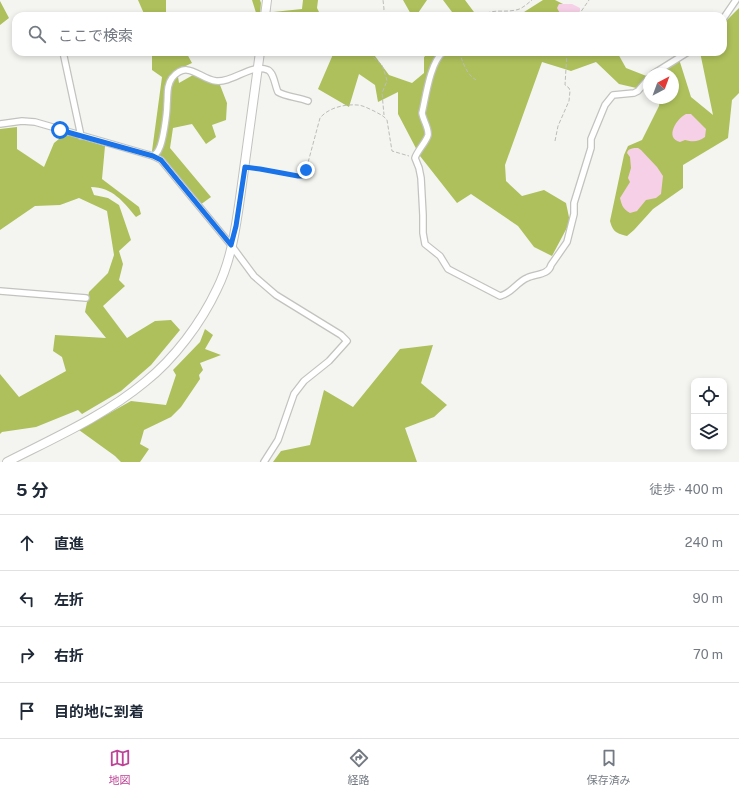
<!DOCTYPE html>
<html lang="ja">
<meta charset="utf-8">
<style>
:root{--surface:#fff;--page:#f2f2f3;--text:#1f2937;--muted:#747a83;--line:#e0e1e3;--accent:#bc4396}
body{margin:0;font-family:"Public Sans","Noto Sans JP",sans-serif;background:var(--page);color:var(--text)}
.controls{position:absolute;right:12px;bottom:12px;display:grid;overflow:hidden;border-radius:8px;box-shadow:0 2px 6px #0003}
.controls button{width:36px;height:36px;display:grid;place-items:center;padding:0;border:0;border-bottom:1px solid var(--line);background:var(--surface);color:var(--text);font:20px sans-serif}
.compass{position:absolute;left:643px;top:68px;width:36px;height:36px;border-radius:50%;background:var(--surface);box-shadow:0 2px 6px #0003;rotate:41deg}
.stop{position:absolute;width:12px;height:12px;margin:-9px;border:3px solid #1a73e8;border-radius:50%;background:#fff}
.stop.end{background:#1a73e8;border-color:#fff;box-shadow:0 1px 4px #0008}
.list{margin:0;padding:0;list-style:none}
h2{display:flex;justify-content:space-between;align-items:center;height:52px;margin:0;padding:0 16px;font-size:17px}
h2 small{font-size:13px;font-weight:400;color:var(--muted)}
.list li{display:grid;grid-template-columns:26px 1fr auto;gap:12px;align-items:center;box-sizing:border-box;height:56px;padding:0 16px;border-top:1px solid var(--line)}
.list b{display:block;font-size:15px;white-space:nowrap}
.list em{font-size:13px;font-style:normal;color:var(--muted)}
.icon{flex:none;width:22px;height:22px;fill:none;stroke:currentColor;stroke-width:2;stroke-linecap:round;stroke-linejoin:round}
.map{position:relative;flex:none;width:739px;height:462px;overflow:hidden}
.search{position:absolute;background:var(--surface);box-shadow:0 2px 6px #0003;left:12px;right:12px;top:12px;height:44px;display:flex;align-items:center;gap:10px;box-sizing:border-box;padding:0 14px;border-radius:12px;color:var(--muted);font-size:15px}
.sheet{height:276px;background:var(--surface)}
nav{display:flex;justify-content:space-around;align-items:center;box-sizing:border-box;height:56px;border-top:1px solid var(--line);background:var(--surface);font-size:11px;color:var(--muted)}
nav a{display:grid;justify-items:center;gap:2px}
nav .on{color:var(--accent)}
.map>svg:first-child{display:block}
.forest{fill:#adc05b}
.water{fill:#f6d0e6}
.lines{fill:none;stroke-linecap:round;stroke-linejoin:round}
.street-casing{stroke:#c2c3bf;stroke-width:8}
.secondary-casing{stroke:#c2c3bf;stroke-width:10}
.path{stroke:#bcbdb9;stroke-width:1;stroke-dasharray:4 2;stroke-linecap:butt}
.street{stroke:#fff;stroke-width:5.5}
.secondary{stroke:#fff;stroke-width:8}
.route{stroke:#1a73e8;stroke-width:5}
</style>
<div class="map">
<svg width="739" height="462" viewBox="0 0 739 462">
<rect width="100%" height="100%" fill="#f4f5f0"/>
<path class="forest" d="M138 0H166V16H145Z
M252 0H260L261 3 260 16H257Z
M303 0H318L317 8 321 16H272L273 12 302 9Z
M403 0H427L416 16H412Z
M443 0H465L474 12 487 16H455Z
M543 0H555L587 16H506L524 12Z
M0 1 9 18 0 25Z
M739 8V93L732 100 728 138 683 165V188L653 209 634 230 627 236C616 233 613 232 610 221L624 155 628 146 642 140 659 106 660 99 658 98H673V74H663L679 59 691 97 713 115 700 52H723V24Z
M152 52H186L192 63 177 70 179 83 193 75 220 85 227 103 226 120 212 125 216 137 206 144 192 124 173 128 170 148 211 197 200 205 163 158 152 151 162 77 152 70Z
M334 52H372L389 75 412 83 424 73V57L430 52H617L626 68 649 77V92L645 90 619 84 596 62 571 71 542 62 505 165 506 181 522 196 544 190 566 203 570 222 552 256 534 247 518 226 471 194 457 203 420 156 398 114V92L378 102 375 85 359 74 349 107 318 89Z
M17 127V149L44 167 54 143 65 134 105 146 102 179 139 207 141 214 136 217C124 202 112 187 91 187L94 195 108 198 119 205 131 240 119 251 123 264 119 280 125 286 103 306 127 338 155 321 171 320 180 330 151 365 121 391 82 414 78 410 36 427 2 432 0 434V374L19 397 66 371 62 357 53 351 55 335 106 338 85 312 89 292 108 273 114 255 107 211 79 198 60 205 35 206 0 230V129Z
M205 329 213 335 205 349 221 355 200 363 203 370 199 375 200 379 181 407 171 417 144 430 140 444 149 449 140 462H121L115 456 79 430 131 401 166 405 176 375 173 370 200 342Z
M433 345 421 383 447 405 434 417 405 428 417 462H273L281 451 310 445 324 390 353 407 400 349Z"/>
<path class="water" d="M559 4H572L580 8V11L577 15C566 15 563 20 557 8Z
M686 114H691L706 129 705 137C698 142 693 142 685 140L680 142C664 138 677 118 686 114Z
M638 148 641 150 657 167 663 176 661 194 656 198 646 200 637 211 630 213C623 209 622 206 620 198L630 182 628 178 631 168 630 157 627 153C628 148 634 148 638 148Z"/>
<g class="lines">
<g class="street-casing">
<path id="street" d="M723 19 736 0
M63 52 81 136
M443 52C430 63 426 96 422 113 423 120 429 128 428 135 427 141 417 151 415 158L419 168 421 178 423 215V233L425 244 440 256 448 269 500 296C511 294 517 282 527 278 535 274 549 275 551 265L567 242 574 214V203L591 148V139L605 105 613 95 634 93 638 91 649 78
M653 74 688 52
M0 124 22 121 35 122 153 156 161 160 231 245 254 276 276 295 341 335 347 341 329 361 304 381 294 394 278 440 264 462
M153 156C156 154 158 152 159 149 163 142 167 114 167 104 168 95 166 86 172 78 188 59 199 79 216 81 233 83 251 63 268 70 274 73 275 86 278 92 286 97 298 97 308 101
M0 291 86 298"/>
</g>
<g class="secondary-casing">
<path id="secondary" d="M265 16 267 0
M7 462C54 438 104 416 145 382 174 359 201 323 217 289 233 257 237 219 242 184 248 140 254 96 260 52"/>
</g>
<path class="path" d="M383 16 384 9 383 0
M481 16C494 8 502 13 516 10 522 9 527 4 532 0
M578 16 589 0
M373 52 372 56 382 65 386 77 387 81 382 93 384 115
M459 52C463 62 466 74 476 80
M555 141 558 126 569 101 570 91 569 88 565 85 567 52
M252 168 298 176H302L306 170 320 118C328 108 344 104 357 105 363 105 369 109 374 111 379 114 383 115 387 120L392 151 409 156"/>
<use href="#street" class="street"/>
<use href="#secondary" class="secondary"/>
</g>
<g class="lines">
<path class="route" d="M60 130 153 156 161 160 231 245 236 226 245 167 260 169 298 176H302L306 170"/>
</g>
</svg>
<div class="controls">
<button><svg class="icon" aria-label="locate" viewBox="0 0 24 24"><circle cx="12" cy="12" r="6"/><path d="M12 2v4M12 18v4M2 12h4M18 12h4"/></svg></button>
<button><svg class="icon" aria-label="layers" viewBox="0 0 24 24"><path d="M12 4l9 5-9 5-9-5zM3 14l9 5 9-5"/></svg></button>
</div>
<svg class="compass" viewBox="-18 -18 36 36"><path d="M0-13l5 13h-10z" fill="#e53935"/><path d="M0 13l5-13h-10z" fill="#747a83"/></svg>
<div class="stop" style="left:60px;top:130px"></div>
<div class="stop end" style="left:306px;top:170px"></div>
<div class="search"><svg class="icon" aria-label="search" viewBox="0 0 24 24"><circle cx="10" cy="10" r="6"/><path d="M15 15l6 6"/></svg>ここで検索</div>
</div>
<section class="sheet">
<h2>5 分<small>徒歩 · 400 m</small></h2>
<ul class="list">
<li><svg class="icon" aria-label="ahead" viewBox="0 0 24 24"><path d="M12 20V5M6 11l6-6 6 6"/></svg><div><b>直進</b></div><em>240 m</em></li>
<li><svg class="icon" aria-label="left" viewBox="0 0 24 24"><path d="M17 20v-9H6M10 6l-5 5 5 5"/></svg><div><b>左折</b></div><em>90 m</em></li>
<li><svg class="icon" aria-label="right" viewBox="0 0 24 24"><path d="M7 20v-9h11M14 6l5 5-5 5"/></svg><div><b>右折</b></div><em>70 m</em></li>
<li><svg class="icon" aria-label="arrive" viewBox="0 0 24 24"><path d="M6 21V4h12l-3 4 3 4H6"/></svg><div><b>目的地に到着</b></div></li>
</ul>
</section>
<nav>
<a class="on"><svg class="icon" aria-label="map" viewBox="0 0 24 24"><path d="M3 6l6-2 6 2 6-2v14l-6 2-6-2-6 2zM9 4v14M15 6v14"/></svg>地図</a>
<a><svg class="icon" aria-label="directions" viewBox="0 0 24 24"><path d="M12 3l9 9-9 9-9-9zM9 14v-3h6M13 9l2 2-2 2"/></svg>経路</a>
<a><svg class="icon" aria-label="saved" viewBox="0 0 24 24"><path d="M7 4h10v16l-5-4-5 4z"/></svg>保存済み</a>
</nav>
